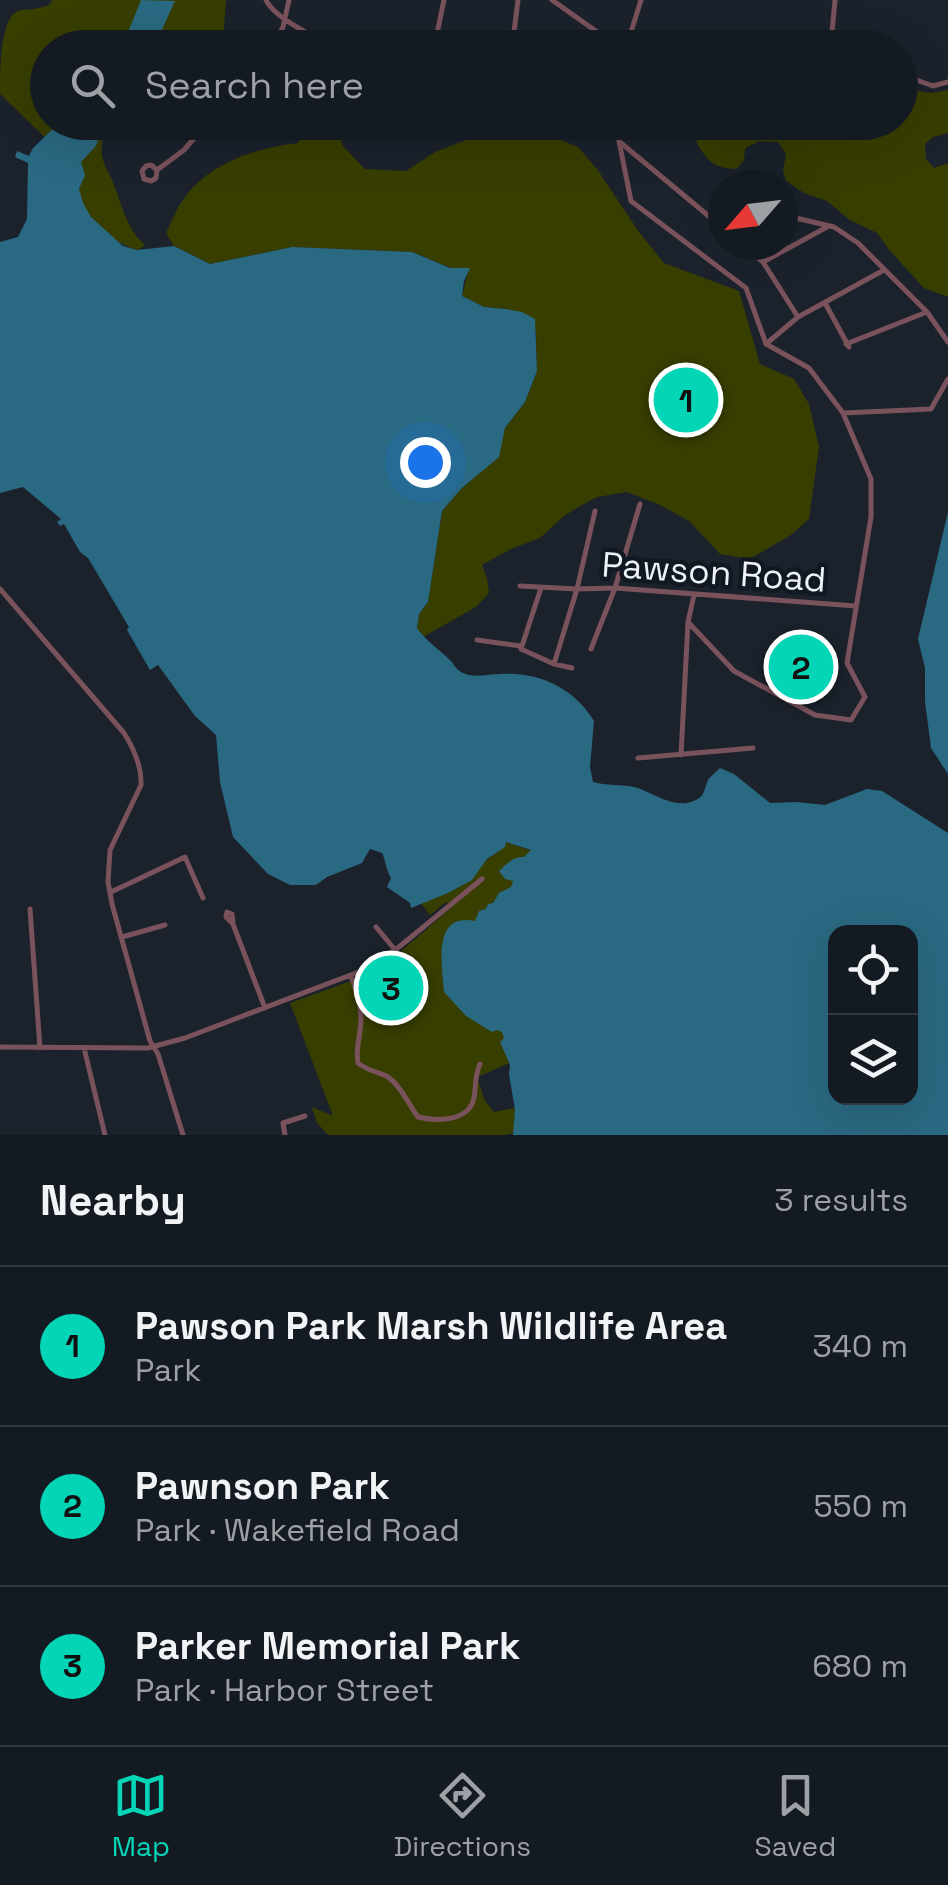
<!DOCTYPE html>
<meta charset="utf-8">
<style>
:root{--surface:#141a21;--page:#21272e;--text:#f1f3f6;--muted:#9da1a5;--line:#33383f;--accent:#04d5b6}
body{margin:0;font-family:"Space Grotesk",sans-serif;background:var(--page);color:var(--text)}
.controls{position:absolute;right:30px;bottom:30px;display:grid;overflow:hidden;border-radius:20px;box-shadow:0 10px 40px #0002}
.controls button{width:90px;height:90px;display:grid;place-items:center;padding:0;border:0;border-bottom:2px solid var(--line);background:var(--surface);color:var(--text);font:50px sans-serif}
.compass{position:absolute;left:708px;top:170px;width:90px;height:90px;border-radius:50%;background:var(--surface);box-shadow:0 10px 40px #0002;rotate:242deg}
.you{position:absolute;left:425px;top:462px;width:35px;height:35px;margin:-25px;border:8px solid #fff;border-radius:50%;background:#1a73e8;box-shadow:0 0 0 15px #1a73e833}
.badge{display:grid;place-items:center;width:65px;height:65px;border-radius:50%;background:var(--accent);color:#111;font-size:32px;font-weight:700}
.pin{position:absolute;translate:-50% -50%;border:5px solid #fff;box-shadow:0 2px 10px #0006}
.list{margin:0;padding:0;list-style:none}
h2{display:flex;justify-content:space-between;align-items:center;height:130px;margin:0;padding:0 40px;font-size:42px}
h2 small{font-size:32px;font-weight:400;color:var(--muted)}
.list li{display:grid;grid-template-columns:65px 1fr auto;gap:30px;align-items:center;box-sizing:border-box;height:160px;padding:0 40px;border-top:2px solid var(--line)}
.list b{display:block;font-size:38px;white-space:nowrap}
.list p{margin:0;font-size:32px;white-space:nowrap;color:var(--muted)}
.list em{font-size:32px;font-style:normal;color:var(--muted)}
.icon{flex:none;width:55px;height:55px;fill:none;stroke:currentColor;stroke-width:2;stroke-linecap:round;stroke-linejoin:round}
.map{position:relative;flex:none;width:948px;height:1135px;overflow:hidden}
.search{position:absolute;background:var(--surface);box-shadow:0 10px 40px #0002;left:30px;right:30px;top:30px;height:110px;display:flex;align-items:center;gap:25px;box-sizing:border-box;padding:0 35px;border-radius:55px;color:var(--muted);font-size:38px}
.sheet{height:610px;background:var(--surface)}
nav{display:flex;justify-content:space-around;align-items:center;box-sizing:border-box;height:140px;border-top:2px solid var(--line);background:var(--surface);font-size:28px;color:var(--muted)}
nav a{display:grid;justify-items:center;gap:5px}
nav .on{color:var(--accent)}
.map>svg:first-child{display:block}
.green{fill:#383e00}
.water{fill:#2a6982;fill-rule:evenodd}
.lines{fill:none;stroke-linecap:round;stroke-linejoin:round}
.street{stroke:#7a525c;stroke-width:5}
.labels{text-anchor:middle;stroke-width:9;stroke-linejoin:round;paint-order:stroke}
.street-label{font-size:35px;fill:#edf2f9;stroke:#121822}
</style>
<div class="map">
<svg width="948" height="1135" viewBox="0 0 948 1135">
<rect width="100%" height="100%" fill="#1b222c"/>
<path class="green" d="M52 0H226L223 42 220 47 48 48V122L111 123C102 132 100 147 103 160 105 167 110 175 113 182 121 203 127 230 145 245L138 250C115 244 81 218 79 191 79 186 82 180 84 175L0 94C0 74 0 28 13 14 23 6 36 13 51 3Z
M913 90 932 93 948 90V133L933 137 925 144 926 159 934 168 948 163V297L924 288 890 251 877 233 850 220 827 201 804 193 786 181 783 171 786 154 778 142 759 141 745 148 744 160 737 169C713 168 707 161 696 141L700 132 719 123 900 122 901 92Z
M308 123H336L343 146 365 169 406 171 435 152 500 127 509 138 529 136 556 138 578 147 597 169 639 232 664 263 739 291 760 364 794 379 809 404 819 447 809 519 791 535 750 559 720 554 689 521 660 505 627 492 597 497 582 505 564 516 540 538 511 549 482 565 487 578 489 593 476 607 423 637 417 628 419 614 428 602 442 511 462 488 498 457 505 428 525 402 537 371 536 333 507 309 484 307 462 296 469 268H451L412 252 292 247 210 264 174 246 166 233C172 221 177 207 185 197 211 162 256 148 298 143Z
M506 842 538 853 516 880 502 1029 514 1061 477 1077 485 1101 494 1112 519 1107 522 1132 503 1135H328L317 1123 312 1107 333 1116 290 1003 359 978 385 965 451 908 446 902 430 915 418 899C439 887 495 861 506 842Z"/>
<path class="water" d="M141 0 175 1 154 47H122Z
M59 123H104L96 146 81 162 85 175 79 189 83 203 91 217 123 246 137 250 174 246 210 264 292 247 412 252 450 268H470L464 281 462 296 484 307 506 309 522 312 535 319 537 371 525 402 505 428 499 457 462 488 442 511 428 602 419 614 417 628C427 642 439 649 451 661 454 665 457 670 461 672 473 679 488 674 501 674 539 672 574 688 594 721L590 767 593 782C607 786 620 784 634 787 654 792 674 811 696 800 706 795 704 788 708 780 710 777 717 771 720 768L734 774 770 803 796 802 825 805 867 789 882 791 948 833V1135H513L515 1110 509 1074 510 1065 500 1042 504 1038 502 1032 497 1030 492 1032 466 1016 444 992C442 964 432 912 475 921L479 911 486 909 488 904 493 903 499 893 511 887 513 881 505 879 499 871C507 864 513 856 524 857L531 850 506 842 505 847 487 859 472 880 448 893 411 908 410 903 387 887 391 878C386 870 386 861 382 853L370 849 362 863 327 877 316 885H290L268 874 233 837 220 782 216 735 195 716 158 665 150 670 127 630 129 627 88 558 80 552 64 524 60 526 57 522 61 519 23 487 0 493V242L18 237 27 219 28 163 15 157 17 151 29 156 33 148ZM910 932V1098H836V932Z
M948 512V774L931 748 925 702V668L918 639Z"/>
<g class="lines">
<path class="street" d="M266 0C274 17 310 35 328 43L333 39H339L343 42 344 48
M552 0 600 34 610 48
M835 0 831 43 841 48
M271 48 283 27 289 0
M434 48 444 0
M512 48 518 0
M626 48 641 0
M900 74 933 86 948 82
M619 122V141L631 201 746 288 766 344 809 368 843 413 871 479V517L847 663 865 697 851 720 815 715 734 671 688 622
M384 125 407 122
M621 143 723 228
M157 170 151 165 146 166 142 171 144 179 151 181 156 178 157 170 184 150 208 122
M783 215 834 227 858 243 927 312 948 342
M743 245 763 262 798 317
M763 262 827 227
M825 303 849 347
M766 344 798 317 884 270
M846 344 927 312
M843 413 931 409 948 379
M520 586 577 589 615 588 856 606
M541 588 521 649 554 664 572 668
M0 589 124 733C134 749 142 766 141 785L110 850 108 882 112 904 150 1041 158 1054 183 1135
M477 640 521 646
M591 649 615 588 640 504
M554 664 577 589 595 511
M681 755 688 622 694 595
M638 758 753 748
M111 892 185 857 203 898
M30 909 40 1048
M233 924 226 917 227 912 232 914 233 924 265 1008
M376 927 396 951
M122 937 165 925
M351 976C356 990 361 1004 361 1019 361 1034 355 1048 358 1063 367 1071 378 1071 388 1077 401 1086 409 1105 418 1117 434 1121 463 1122 472 1104 477 1095 473 1079 480 1064
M0 1047 148 1048 185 1038 377 965 482 879
M84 1048 105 1135
M285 1135 283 1123 305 1116"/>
</g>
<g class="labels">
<g class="street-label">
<text transform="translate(714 572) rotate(4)" y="12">Pawson Road</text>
</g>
</g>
</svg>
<div class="controls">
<button><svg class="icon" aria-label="locate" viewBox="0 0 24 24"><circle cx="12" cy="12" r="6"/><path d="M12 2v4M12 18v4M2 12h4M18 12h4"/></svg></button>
<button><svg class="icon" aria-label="layers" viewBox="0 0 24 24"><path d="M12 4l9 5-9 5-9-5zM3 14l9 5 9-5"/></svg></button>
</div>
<svg class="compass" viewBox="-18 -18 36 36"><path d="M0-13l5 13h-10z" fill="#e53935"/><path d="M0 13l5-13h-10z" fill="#9da1a5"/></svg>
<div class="you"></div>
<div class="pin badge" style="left:686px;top:400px">1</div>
<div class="pin badge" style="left:801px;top:667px">2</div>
<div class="pin badge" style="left:391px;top:988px">3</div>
<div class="search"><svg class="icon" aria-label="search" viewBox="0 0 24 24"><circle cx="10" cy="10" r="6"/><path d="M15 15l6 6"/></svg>Search here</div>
</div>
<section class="sheet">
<h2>Nearby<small>3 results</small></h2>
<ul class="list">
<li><span class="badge">1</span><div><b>Pawson Park Marsh Wildlife Area</b><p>Park</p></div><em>340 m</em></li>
<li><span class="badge">2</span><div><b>Pawnson Park</b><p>Park · Wakefield Road</p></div><em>550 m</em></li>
<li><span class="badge">3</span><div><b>Parker Memorial Park</b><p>Park · Harbor Street</p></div><em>680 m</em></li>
</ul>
</section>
<nav>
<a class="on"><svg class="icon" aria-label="map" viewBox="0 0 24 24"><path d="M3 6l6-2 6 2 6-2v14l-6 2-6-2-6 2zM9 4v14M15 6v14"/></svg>Map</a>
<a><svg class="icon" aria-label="directions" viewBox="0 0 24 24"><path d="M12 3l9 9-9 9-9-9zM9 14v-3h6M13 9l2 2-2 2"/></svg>Directions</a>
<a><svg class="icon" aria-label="saved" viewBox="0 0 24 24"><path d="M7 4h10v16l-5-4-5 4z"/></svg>Saved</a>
</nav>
